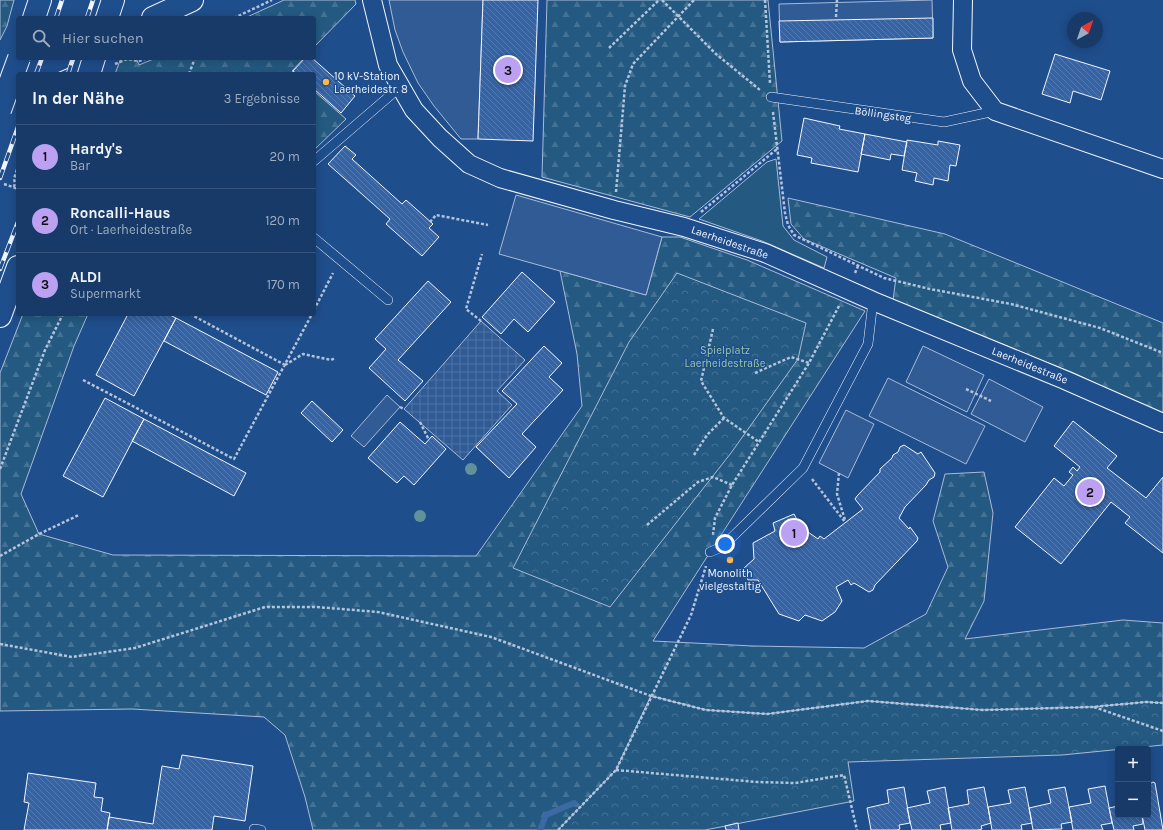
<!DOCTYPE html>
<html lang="de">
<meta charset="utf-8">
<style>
:root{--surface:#173a69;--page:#244571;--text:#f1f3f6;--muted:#9eadc0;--line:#36547d;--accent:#bca0f2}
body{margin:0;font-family:Karla,sans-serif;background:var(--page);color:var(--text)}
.controls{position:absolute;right:12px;bottom:12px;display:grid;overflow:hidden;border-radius:4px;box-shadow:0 2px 10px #0003}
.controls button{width:36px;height:36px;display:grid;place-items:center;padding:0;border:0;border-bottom:1px solid var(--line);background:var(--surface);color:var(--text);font:20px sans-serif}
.compass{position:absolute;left:1067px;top:12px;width:36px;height:36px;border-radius:50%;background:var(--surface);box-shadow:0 2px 10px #0003;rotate:40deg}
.you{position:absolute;left:725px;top:544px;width:14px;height:14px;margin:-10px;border:3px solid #fff;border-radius:50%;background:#1a73e8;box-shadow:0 0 0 6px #1a73e833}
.badge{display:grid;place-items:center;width:26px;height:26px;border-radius:50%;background:var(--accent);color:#111;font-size:13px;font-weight:700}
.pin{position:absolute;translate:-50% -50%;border:2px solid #fff;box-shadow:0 1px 4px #0006}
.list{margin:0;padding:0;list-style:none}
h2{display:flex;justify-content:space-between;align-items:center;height:52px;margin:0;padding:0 16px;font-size:17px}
h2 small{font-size:13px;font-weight:400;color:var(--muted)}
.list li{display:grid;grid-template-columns:26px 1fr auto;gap:12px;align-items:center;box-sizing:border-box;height:64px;padding:0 16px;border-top:1px solid var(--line)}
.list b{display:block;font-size:15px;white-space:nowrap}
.list p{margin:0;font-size:13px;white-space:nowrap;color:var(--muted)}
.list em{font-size:13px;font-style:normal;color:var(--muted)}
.icon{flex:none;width:22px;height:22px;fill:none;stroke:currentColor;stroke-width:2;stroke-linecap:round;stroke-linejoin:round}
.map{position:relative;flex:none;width:1163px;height:830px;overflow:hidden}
.search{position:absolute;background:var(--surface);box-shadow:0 2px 10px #0003;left:16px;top:16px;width:300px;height:44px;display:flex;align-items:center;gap:10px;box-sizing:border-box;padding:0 14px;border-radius:4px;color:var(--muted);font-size:15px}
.panel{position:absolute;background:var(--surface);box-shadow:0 2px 10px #0003;left:16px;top:72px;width:300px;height:244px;border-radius:4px}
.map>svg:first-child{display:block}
.grass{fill:#245a82;stroke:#a8bbd7}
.forest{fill:url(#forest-firs);stroke:#a8bbd7}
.park{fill:url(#park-crowns);stroke:#a8bbd7}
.parking{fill:#305b95;stroke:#a8bbd7}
.plaza{fill:url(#plaza-grid);stroke:#a8bbd7}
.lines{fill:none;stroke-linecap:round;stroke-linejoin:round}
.stream{stroke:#3b69a3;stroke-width:6}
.building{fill:url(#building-back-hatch);stroke:#f2f6ff}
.service-casing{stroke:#f2f6ff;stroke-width:10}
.minor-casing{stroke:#f2f6ff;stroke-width:20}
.secondary-casing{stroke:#f2f6ff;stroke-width:24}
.trunk-casing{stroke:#f2f6ff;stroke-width:24}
.path{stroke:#b3c4dc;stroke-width:2.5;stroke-dasharray:3 2;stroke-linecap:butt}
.service{stroke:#1f4e8c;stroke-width:9}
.minor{stroke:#1f4e8c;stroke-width:18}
.secondary{stroke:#1f4e8c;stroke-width:22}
.trunk{stroke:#1f4e8c;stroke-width:22}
.rail-casing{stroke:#f2f6ff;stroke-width:4.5}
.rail{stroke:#1f4e8c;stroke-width:3;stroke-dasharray:9;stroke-linecap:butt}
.trunk-bridge-casing{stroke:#f2f6ff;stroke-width:24;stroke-linecap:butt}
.trunk-bridge{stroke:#1f4e8c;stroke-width:22}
.tree{fill:#61919a}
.poi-dot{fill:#ffb74d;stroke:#1f4e8c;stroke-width:1.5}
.labels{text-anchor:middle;stroke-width:3;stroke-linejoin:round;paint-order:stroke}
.poi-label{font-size:11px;fill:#f2f6ff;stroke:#1f4e8c;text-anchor:start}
.street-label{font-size:11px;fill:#f2f6ff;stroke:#1f4e8c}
.park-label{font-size:11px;fill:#97c8a6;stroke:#1f4e8c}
</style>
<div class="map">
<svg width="1163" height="830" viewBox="0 0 1163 830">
<defs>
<pattern id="forest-firs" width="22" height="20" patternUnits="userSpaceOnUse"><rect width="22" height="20" fill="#245a82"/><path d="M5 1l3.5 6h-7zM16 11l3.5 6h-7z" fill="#447295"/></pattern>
<pattern id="park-crowns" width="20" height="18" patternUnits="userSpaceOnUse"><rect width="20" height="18" fill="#245a82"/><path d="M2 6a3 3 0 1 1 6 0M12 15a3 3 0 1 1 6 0" fill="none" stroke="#447295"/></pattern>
<pattern id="plaza-grid" width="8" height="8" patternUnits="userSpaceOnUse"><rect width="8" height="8" fill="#305b95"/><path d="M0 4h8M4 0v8" fill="none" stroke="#4e73a5"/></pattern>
<pattern id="building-back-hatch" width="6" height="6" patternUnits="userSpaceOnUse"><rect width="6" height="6" fill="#3563a3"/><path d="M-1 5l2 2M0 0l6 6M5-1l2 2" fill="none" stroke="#537ab1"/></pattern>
</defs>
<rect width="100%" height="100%" fill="#1f4e8c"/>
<path class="grass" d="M776 159 783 226 794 240 827 257 824 268 762 241 699 219 767 162Z"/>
<path class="forest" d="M0 0H14L7 26 0 40Z
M284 0H355L356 4 314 47V18H245Z
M547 0H768L782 141 690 217 542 177Z
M121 58H136L139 65 156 58H304L292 71 295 74H115Z
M314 91 346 119 314 150Z
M788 198 945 234 1163 323V416L1076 374 893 300 896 278 804 239 791 224Z
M662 237H680L747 260 865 311 653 641 753 646 864 648 926 614 948 567 933 521 945 474 984 472 993 513 984 601 965 639 1123 620 1163 623V703L1146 702 1092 707 983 710 868 701 767 714 706 710 651 696 616 770 558 830H313L305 797 285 735 264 717 132 709 0 711V373L23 314H88L74 346 21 494 39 534 113 555 476 556 582 406 577 354 560 271 646 295Z"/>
<path class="park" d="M677 273 806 323 798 359 731 453 610 607 513 568 629 342Z
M651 696 706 710 767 714 868 701 983 710 1092 707 1146 702 1163 703V745L1062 755 848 762 854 801 705 830H558L616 770Z"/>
<path class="parking" d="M389 0H483L478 139H461L434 106 418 83 403 52 395 30Z
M932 0 933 38 780 42 779 4Z
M516 195 662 237 646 295 499 254Z
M923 346 984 375 967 412 906 382Z
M888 378 985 426 966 464 869 416Z
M989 379 1043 407 1025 442 971 414Z
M387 395 400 407 364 447 351 436Z
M846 410 874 424 848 478 819 463Z"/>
<path class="plaza" d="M481 321 525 360 497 391 512 405 463 460 404 409Z"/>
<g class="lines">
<path class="stream" d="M540 830 546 815 574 803"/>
</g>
<path class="building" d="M483 0H538L533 141 478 139Z
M933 18V38L780 42 779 21Z
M1055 54 1110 71 1101 100 1073 91 1070 103 1042 94Z
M305 58H312L355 96 341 113 314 89V74H297L293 71Z
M804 118 840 126 839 129 865 134 858 172 811 163 812 158 797 155Z
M865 134 907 142 904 156 891 154 890 160 861 154Z
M907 140 938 145V141L960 145 956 166 950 165 948 181 934 178 933 185 915 181 917 173 902 170Z
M345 146 356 155 352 159 402 204 406 200 433 224 429 228 439 237 422 256 386 224 390 219 328 164Z
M522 272 555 302 528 332 514 319 501 334 482 317Z
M428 281 451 302 398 360 423 381 405 401 369 368 386 349 375 339Z
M128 314H168L176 318 134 396 96 375Z
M176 318 278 372 266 395 164 341Z
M544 346 562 363 549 377 563 390 522 434 536 447 509 478 476 447 517 404 502 391Z
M105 398 144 419 103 497 63 476Z
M312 401 343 430 332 442 301 413Z
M144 419 246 473 234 496 132 441Z
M1073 421 1117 456 1107 468 1146 498 1163 477V553L1125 523 1130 517 1111 502 1061 564 1015 527 1054 478 1064 486 1073 475 1069 472 1073 467 1077 471 1080 467 1054 446Z
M400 422 425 444 432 436 446 449 414 485 404 476 397 483 368 458Z
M904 445 918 454 921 452 935 473 934 477 929 480 926 485 905 507 899 518 909 529 910 527 918 538 917 541 875 585 873 590 869 592 854 583 851 585 848 580 836 587 842 601 835 612 822 621 805 615 799 621 779 614 758 580H748L744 568 754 559 753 543 775 531 773 523 794 514 801 527 818 539 820 536 824 539 863 509 855 499 857 496 880 472V469L892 458 893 455 898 452 900 447Z
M182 755 253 766 245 821 214 816 212 830H107L109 817 153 824 162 766 179 769Z
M28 773 96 783 94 797 103 798 101 811 110 813 107 830H24L29 803 24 802Z
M1153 782 1155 783 1163 830H1145L1142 815H1148V785Z
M1105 786 1112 823 1101 825 1103 830H1073L1069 807 1091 803 1088 789Z
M904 787 910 823 899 825 900 829 897 830H871L867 808 889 803 887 790Z
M945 787 951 823 940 825 941 830H912L907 808 930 803 927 791Z
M984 787 991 823 981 826 982 829 978 830H952L948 808 969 804 967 790Z
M1025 787 1032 823 1021 825 1022 830H992L988 807 1011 803 1008 790Z
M1065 787 1072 822 1061 824 1062 829 1033 830 1029 808 1051 803 1048 790Z
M1118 806V815H1142L1143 824 1133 826 1134 830H1114L1109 808Z
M738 823 739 830H726L725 826Z"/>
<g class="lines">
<g class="service-casing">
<path id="service" d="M771 97 944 122 995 111
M314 161 400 87
M314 238 388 300
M710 552 722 547 803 468 868 344 873 301
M254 829 261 830"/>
</g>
<g class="minor-casing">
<path id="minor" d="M372 0 388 65 414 110 440 138 469 164 500 178 614 210 684 227 765 253 873 301 1065 380 1163 423
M963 0 962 50 972 81 995 111 1163 169"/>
</g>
<g class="secondary-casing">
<path id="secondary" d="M153 18 192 0
M26 74 63 58"/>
</g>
<g class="trunk-casing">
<path id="trunk" d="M34 18 40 0
M107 18 113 0
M89 74 94 58
M0 316 18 267"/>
</g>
<path class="path" d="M662 0 716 54 760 90
M765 0 770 83
M836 17 837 0
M234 18 272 0
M609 48 659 0
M115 64 127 59 139 61 147 58
M189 74 195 58
M773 112 785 213 788 225 794 235 884 278 930 289 1011 304 1100 328 1163 353
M4 184 18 189
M14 187 15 183 14 179 18 166
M616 192 625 86 633 64 694 0
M701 212 777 149
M430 222 436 215 488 225
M855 273 858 266
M314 310 333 273
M190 314 285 365
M481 321 466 309 482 254
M713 329 701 381 724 418 759 442
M285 365 303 354 331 360 335 358
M755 373 791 357 809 363
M83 380 234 459 312 314
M966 389 991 401
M400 407 404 409
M420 422 429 440
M694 455 707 435 724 418
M0 469 45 350 63 314
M839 473 837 494 845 520
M812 479 845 522
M647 525 698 482 713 477 732 485
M713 535 715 518 732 485 809 363 839 306
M0 556 39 534 79 515
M0 644 72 657 135 648 265 607H317L378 612 491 637 651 696 706 710 767 714 868 701 983 710 1092 707 1146 702 1163 703
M1094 707 1163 731
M616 770 757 782 795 783 844 775 857 830
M558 830 616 770 691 615 706 566"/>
<use href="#service" class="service"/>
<use href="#minor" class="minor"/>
<use href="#secondary" class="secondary"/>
<use href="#trunk" class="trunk"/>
<g class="rail-casing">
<path id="rail" d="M56 18 62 0
M87 18 93 0
M36 74 42 58
M68 74 73 58
M0 178 18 127
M0 269 18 222"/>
</g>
<use href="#rail" class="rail"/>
<g class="trunk-bridge-casing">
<path id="trunk-bridge" d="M0 110 19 58"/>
</g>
<use href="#trunk-bridge" class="trunk-bridge"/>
</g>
<g class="tree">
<circle cx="471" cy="469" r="6"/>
<circle cx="420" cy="516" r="6"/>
</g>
<g class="poi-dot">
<circle cx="326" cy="82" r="4"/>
<circle cx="730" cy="560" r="4"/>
</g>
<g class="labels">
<g class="poi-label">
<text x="334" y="80">10 kV-Station<tspan x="334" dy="13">Laerheidestr. 8</tspan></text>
<text x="730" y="577" text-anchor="middle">Monolith<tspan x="730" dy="13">vielgestaltig</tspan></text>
</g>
<g class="street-label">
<text transform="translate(883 114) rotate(8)" y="4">Böllingsteg</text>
<text transform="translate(730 242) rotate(19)" y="4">Laerheidestraße</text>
<text transform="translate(1030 365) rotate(22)" y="4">Laerheidestraße</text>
</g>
<g class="park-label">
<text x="725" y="354">Spielplatz<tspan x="725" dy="13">Laerheidestraße</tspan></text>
</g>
</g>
</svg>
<div class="controls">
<button>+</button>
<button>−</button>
</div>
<svg class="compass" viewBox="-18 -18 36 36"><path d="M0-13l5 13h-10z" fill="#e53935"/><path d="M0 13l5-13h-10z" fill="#9eadc0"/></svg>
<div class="you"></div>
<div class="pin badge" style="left:794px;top:533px">1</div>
<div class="pin badge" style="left:1090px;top:492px">2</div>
<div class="pin badge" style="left:508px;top:70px">3</div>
<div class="search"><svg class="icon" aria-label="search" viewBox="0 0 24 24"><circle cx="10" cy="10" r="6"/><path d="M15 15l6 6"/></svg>Hier suchen</div>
<section class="panel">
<h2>In der Nähe<small>3 Ergebnisse</small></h2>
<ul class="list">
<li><span class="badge">1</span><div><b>Hardy's</b><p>Bar</p></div><em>20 m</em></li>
<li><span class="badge">2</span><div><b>Roncalli-Haus</b><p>Ort · Laerheidestraße</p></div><em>120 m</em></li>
<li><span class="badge">3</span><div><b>ALDI</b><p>Supermarkt</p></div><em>170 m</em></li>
</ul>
</section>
</div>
